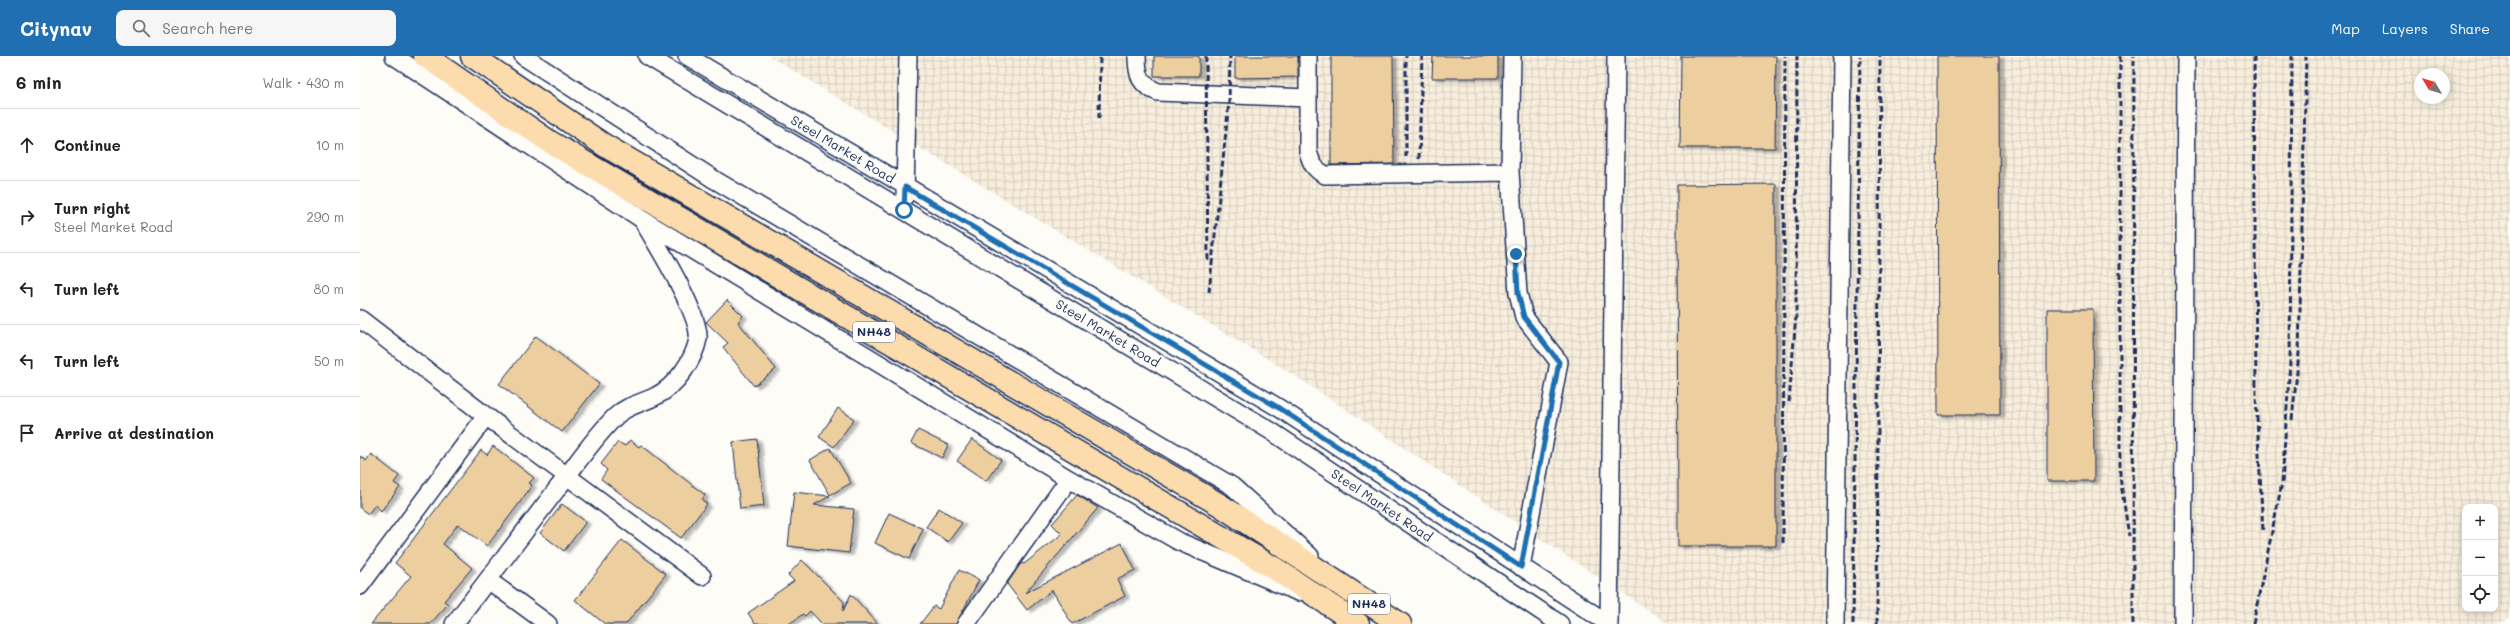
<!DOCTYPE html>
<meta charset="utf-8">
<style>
:root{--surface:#fff;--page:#f6f6f6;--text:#222;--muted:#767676;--line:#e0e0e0;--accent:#1f6fb2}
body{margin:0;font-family:Mali,sans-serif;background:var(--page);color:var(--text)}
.controls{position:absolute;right:12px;bottom:12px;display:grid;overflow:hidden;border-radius:8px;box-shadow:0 2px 10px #0003}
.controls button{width:36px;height:36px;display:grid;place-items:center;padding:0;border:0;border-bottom:1px solid var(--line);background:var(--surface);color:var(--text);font:20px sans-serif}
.compass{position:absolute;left:2054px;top:12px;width:36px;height:36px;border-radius:50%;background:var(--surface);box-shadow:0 2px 10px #0003;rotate:308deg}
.stop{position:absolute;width:12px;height:12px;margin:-9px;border:3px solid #1f6fb2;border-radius:50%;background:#fff}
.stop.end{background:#1f6fb2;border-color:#fff;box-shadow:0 1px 4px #0008}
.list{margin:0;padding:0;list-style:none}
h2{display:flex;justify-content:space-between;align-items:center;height:52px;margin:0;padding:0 16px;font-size:17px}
h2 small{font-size:13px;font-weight:400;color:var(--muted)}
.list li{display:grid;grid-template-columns:26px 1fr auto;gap:12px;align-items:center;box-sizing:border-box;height:72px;padding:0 16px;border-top:1px solid var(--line)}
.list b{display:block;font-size:15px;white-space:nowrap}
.list p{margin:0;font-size:13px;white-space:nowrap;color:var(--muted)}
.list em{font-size:13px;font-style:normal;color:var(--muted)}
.icon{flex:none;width:22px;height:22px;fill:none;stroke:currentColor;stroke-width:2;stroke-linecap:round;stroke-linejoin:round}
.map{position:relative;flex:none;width:2150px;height:568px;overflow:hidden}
header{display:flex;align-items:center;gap:24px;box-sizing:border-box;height:56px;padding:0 20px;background:var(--accent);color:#fff}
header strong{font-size:19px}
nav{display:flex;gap:22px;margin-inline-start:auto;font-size:14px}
.search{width:280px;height:36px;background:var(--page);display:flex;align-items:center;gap:10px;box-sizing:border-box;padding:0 14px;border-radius:8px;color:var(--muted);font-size:15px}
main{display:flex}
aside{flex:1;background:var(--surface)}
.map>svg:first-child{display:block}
.industrial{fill:url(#industrial-grid);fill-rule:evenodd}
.building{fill:#ecce9f;stroke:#1b2f5e;filter:url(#shadow)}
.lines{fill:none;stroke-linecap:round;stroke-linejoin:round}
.minor-casing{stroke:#1b2f5e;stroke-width:20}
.highway-casing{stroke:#1b2f5e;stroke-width:25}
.minor{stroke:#fdfcf7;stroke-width:17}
.highway{stroke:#fcdcac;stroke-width:22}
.rail{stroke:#1b2f5e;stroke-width:3;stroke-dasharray:6 3;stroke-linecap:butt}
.route{stroke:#1f6fb2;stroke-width:5}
.labels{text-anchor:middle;stroke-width:3.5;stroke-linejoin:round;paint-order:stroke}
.shield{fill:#fdfcf7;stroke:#5f6c8c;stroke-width:1}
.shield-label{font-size:12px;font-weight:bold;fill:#1b2f5e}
.street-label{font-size:13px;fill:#1b2f5e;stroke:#fdfcf7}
</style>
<header>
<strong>Citynav</strong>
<div class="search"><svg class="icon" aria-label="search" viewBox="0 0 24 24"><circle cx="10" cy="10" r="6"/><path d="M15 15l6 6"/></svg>Search here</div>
<nav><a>Map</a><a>Layers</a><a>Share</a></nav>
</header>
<main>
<aside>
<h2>6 min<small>Walk · 430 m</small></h2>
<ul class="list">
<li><svg class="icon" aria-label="ahead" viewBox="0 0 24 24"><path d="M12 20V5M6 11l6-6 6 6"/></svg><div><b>Continue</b></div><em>10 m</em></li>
<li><svg class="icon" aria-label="right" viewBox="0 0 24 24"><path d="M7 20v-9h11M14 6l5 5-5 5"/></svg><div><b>Turn right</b><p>Steel Market Road</p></div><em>290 m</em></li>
<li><svg class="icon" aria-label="left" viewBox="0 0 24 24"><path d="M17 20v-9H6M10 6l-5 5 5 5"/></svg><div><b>Turn left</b></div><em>80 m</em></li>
<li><svg class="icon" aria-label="left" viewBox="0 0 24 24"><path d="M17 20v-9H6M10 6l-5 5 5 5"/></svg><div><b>Turn left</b></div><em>50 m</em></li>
<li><svg class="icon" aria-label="arrive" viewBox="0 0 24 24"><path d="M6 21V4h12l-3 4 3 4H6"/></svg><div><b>Arrive at destination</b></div></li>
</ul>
</aside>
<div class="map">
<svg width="2150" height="568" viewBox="0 0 2150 568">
<defs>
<pattern id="industrial-grid" width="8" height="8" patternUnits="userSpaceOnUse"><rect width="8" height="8" fill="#f8eedd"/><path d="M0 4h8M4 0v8" fill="none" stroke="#d4ccc0"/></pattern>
<filter id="shadow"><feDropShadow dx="4.5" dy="2.5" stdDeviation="1" flood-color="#0004"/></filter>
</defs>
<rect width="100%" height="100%" fill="#fdfcf7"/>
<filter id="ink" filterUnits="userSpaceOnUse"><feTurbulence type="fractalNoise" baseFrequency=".025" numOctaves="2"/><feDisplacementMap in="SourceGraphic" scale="8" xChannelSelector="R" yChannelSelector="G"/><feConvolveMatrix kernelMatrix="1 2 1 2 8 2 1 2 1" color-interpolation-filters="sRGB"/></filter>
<g filter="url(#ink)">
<path class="industrial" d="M409 0H2150V561L2137 568H1309L937 321ZM2060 18H2084V42H2060ZM2105 451H2135V553H2105Z"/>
<path class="building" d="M794 0H839V20H794Z
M875 0H938V21L875 22Z
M971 0H1033L1034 108 971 109Z
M1073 0H1138V22H1072Z
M1321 0H1416L1415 92H1320Z
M1577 0H1639L1640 359H1578Z
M1416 128V490H1318L1317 129Z
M367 244 383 260 378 266 416 313 394 330 363 291 368 287 346 266Z
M1687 253H1733L1734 425H1687Z
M176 280 239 328 202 376 139 328Z
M478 352 494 363 474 391 459 381Z
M558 374 588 389 582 402 551 387Z
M397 383 404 450 380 453 373 386Z
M612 383 641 404 626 425 597 405Z
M270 384 279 391 281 389 345 439 342 444 347 448 321 482 241 423 247 414 241 408 258 386 265 390Z
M133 390 174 422 169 427 172 429 158 449 127 490 98 468 83 488 112 512 84 545 88 548 70 568H11L51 520 35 507 121 394 127 399Z
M470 392 491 427 470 439 450 404Z
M11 398 39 420 34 427 40 431 21 455 15 449 8 458 0 452V400L6 405Z
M434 436 470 440 454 449 494 453 489 497 428 490Z
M717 439 738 452 665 537 762 487 775 514 757 523 765 540 712 568 692 534 667 554 647 528 661 507 664 508 702 478 692 468Z
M202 448 226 466 204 495 180 477Z
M579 452 602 467 588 486 566 471Z
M529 457 563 473 549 503 515 487Z
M262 484 306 518 266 568H245L215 544Z
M442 504 484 546 483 555 491 538 518 568H462L450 555 445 560 443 558 429 568H395L388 557 434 525 428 519Z
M599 514 619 524 596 568H560L574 550 579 553Z"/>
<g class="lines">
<g class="minor-casing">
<path id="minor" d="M34 0 283 164 709 423 820 486 938 536
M163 0 355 124 872 430 950 500
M287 0 911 375 1200 568
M327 0 919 352 1249 568
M777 0C777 19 780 29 798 36L948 42
M948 0V95C951 107 954 113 965 119L1150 116
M1152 0 1150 116 1158 237 1164 261 1199 306 1161 511
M545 140 548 0
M0 263 126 360 342 520
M128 524 188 568
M0 530 126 360
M94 568C128 523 163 478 197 433 216 409 234 381 256 360 267 349 283 347 296 340 316 330 334 304 338 283 341 259 296 187 283 165
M606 568 709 423
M1249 568 1256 0
M1475 568 1482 0
M1823 568 1826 0"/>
</g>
<g class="highway-casing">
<path id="highway" d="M65 0 190 86 914 512 998 568
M112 0 244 89 860 449 1040 568"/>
</g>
<use href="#minor" class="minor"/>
<use href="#highway" class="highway"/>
<path class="rail" d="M846 0 848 206
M1760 0V421L1769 480
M1894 0 1896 341 1903 476
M739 62 740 0
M1046 101V0
M1059 103 1062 0
M849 236 869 46 870 0
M1429 346 1436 259 1437 0
M1932 364 1939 297 1946 0
M1423 487 1425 0
M1493 568 1500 0
M1517 568 1520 0
M1773 568 1774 0
M1893 568 1922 427 1930 306 1932 0"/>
</g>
</g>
<g class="lines" filter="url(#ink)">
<path class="route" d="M544 154 545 131 919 352 1161 511 1199 306 1164 261 1158 237 1156 198"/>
</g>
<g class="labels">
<g class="shield">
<rect x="493" y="266" width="42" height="20" rx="3"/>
<rect x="988" y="538" width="42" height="20" rx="3"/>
</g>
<g class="shield-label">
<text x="514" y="280">NH48</text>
<text x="1009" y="552">NH48</text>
</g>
<g class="street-label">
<text transform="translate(483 93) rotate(31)" y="5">Steel Market Road</text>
<text transform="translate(748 277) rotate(31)" y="5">Steel Market Road</text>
<text transform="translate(1022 449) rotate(34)" y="5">Steel Market Road</text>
</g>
</g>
</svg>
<div class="controls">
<button>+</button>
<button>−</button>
<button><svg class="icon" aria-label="locate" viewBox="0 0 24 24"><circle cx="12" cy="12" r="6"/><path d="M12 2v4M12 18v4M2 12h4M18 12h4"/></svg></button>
</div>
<svg class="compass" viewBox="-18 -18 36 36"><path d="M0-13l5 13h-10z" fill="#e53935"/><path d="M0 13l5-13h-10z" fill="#767676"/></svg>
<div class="stop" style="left:544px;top:154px"></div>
<div class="stop end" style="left:1156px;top:198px"></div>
</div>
</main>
